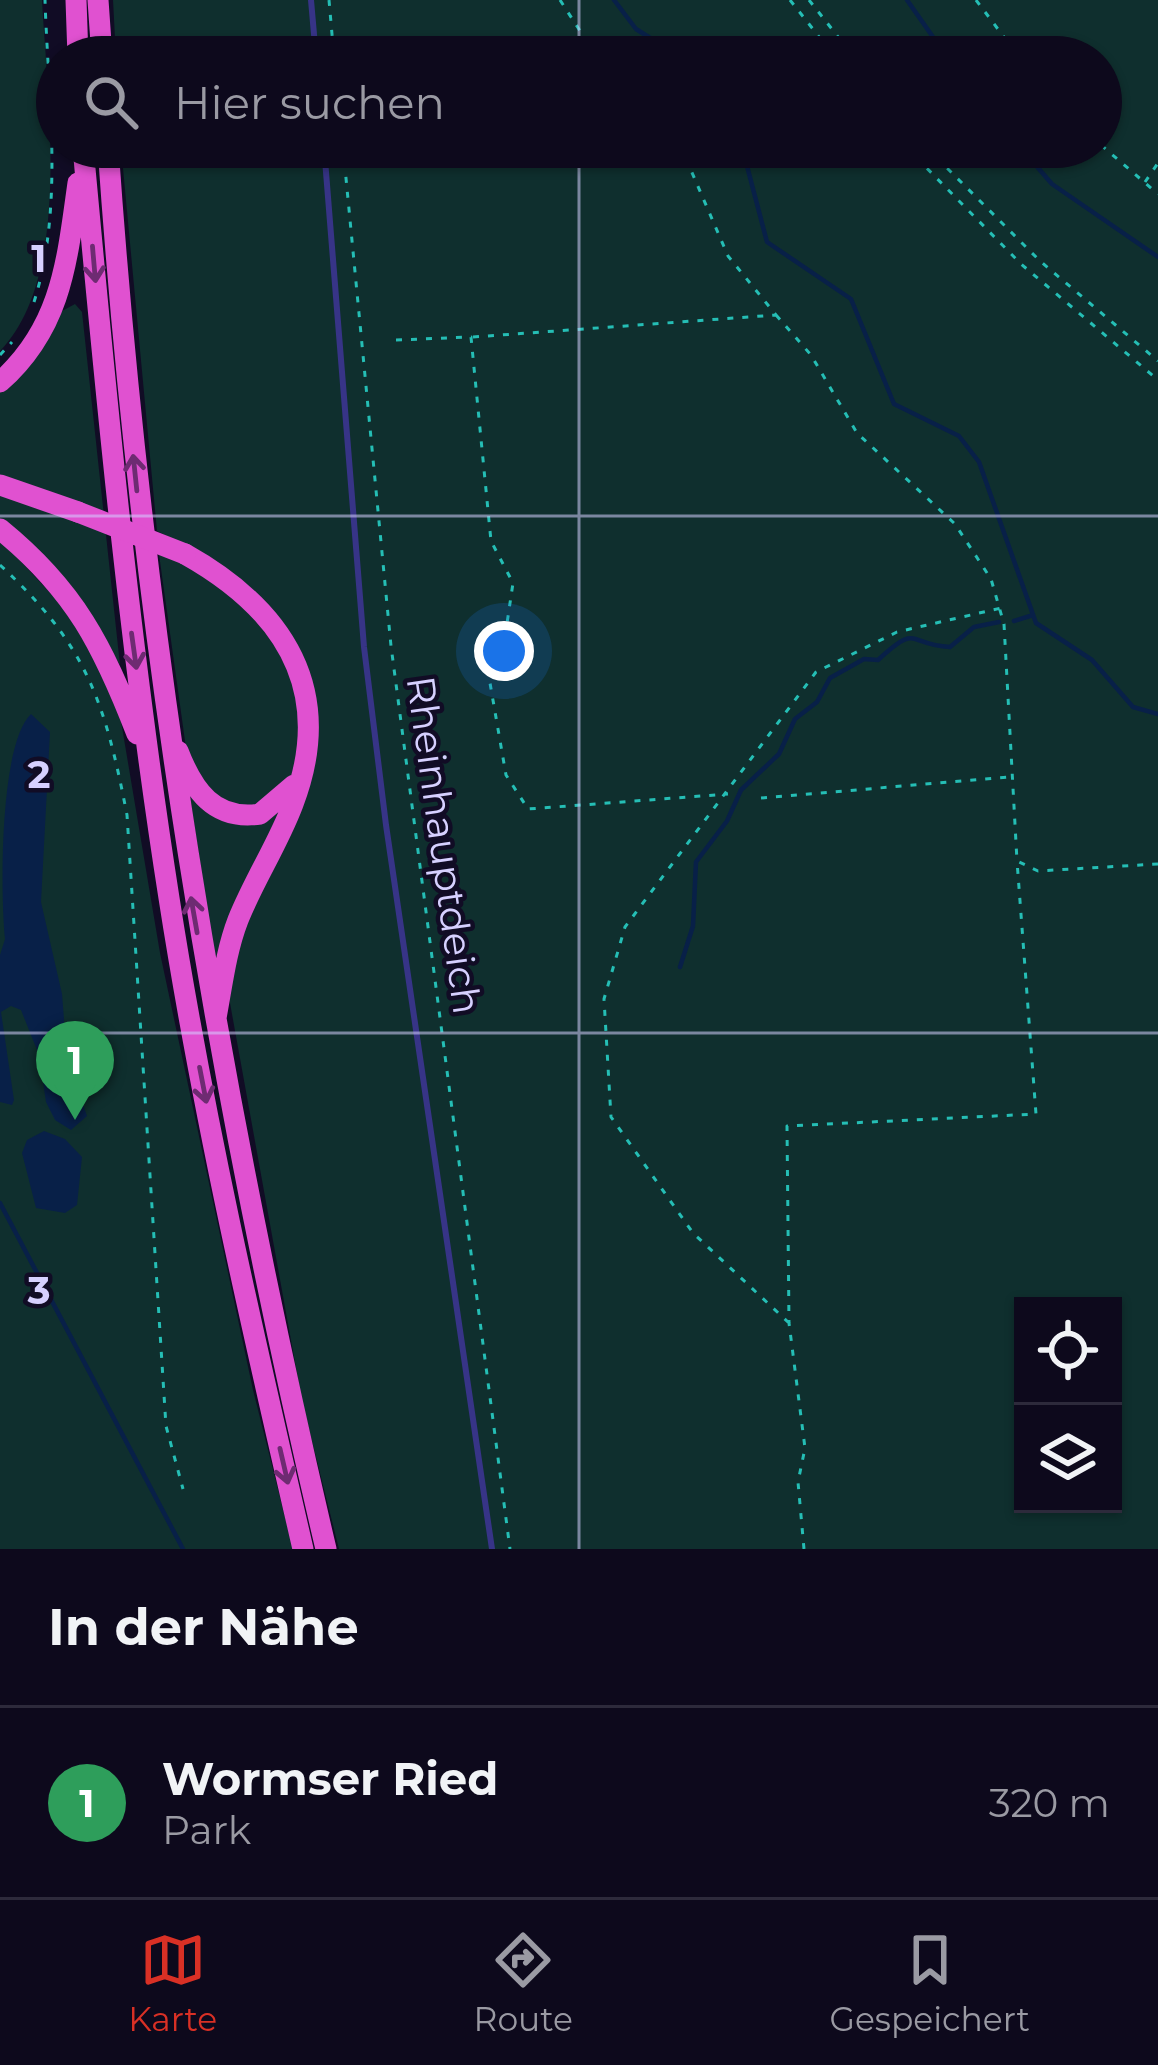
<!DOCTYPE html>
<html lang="de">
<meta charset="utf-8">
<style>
:root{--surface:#0d091c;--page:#161225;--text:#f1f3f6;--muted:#9a9aa3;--line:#2d2a3b;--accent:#d93025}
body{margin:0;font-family:Montserrat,sans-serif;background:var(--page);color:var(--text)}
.controls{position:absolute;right:36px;bottom:36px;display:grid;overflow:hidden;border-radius:0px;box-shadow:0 3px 9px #0004}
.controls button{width:108px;height:108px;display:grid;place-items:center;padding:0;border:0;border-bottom:3px solid var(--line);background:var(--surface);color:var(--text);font:60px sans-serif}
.you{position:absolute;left:504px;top:651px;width:42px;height:42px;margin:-30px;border:9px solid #fff;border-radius:50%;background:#1a73e8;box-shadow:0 0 0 18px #1a73e833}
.badge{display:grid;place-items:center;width:78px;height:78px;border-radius:50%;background:var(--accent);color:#fff;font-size:39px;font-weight:700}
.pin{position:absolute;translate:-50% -99px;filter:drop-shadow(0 3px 6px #0008)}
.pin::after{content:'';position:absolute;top:63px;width:42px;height:36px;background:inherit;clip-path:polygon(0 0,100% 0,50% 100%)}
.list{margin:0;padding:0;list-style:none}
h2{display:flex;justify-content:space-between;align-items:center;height:156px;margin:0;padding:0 48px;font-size:51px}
h2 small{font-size:39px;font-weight:400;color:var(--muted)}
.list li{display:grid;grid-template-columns:78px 1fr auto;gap:36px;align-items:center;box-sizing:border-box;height:192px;padding:0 48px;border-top:3px solid var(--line)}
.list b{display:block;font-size:45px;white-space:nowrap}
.list p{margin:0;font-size:39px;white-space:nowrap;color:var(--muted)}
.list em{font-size:39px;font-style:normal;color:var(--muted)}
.icon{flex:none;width:66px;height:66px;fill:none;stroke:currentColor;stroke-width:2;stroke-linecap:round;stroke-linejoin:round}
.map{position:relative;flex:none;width:1158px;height:1549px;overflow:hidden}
.search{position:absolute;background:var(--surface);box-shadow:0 3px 9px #0004;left:36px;right:36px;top:36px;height:132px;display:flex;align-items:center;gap:30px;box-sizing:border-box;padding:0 42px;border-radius:66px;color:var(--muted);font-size:45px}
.sheet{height:348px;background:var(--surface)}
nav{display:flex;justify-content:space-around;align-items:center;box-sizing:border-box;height:168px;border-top:3px solid var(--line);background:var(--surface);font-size:33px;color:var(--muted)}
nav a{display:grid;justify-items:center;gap:6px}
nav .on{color:var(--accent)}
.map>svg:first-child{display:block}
.green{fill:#0f2f2e;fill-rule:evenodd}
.water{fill:#082048}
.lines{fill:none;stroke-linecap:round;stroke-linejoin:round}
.stream{stroke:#082048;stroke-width:4.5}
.path{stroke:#25beb5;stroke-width:3;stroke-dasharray:6 9;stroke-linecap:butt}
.service{stroke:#373487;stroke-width:6}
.trunk{stroke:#e051d0;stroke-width:21}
.trunk-bridge{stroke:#e051d0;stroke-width:21}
.oneway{stroke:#6e2b72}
.grid{fill:none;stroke:#d6d0ff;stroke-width:3;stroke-opacity:0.55}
.labels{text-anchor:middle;stroke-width:9;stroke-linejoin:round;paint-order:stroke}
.street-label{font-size:39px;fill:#d6d0ff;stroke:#110c25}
.grid-label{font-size:39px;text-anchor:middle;font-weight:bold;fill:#d6d0ff;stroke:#110c25;stroke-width:9;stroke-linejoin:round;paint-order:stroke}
</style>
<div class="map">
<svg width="1158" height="1549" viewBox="0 0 1158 1549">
<rect width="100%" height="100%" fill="#110c25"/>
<path class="green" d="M0 0H42C47 97 73 276 0 351Z
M113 0H1158V1549H339L302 1401 228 992 238 942 302 800 303 662 185 545 157 531 121 147H1101V57H116ZM1023 1306H1113V1504H1023Z
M75 304 82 312 120 665 79 596 0 522V392L62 311Z
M0 539 81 626 121 721 160 953 253 1390 293 1549H0Z
M158 547C215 576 276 622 298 685 306 708 297 746 296 771 262 808 257 815 208 793L186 748Z
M189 790 199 802 279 811 215 960Z"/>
<path class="water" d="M31 714 50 732 41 902 62 994 67 1058 87 1116 71 1130 55 1120 46 1102 39 1055 21 1010 11 1006 1 1012 14 1100 12 1105 0 1102V955L5 939C0 888 0 743 31 714Z
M44 1131 65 1139 82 1157 77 1205 65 1213 36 1208 22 1153 27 1140Z"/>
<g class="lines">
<path class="stream" d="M614 0 636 29 680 57
M907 0 947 57
M377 147H383
M742 147 767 242 851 299 894 404 959 436 979 462 1036 623 1092 660 1133 707 1158 714
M1020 147 1052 184 1158 257
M1014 621 1030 616
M680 967 693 926 696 862 727 821 741 790 779 754 795 719 817 702 830 678 864 659 878 660C919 622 907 645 950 647L974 627 999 622
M0 1203 183 1549"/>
<path class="path" d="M329 0 334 57
M560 0 597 57
M790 0 835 57
M809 0 854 57
M976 0 1019 57
M1101 145 1158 194
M343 147 391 646 510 1549
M906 147 1021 264 1158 380
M926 147 1040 261 1158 361
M1145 182 1158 163
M34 302C64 207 48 99 45 0
M776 315 811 355 857 433 955 524 991 579 1004 624 1017 861 1038 871 1158 864
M473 337 776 315 728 256 681 147
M396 340 471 337 491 541 513 583 506 630 486 660 506 775 528 809 728 794
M0 355 12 342
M0 565C87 645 105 702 127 815L166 1426 183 1489
M761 798 1009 777
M789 1323 693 1233 611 1117 604 999 625 927 816 672 897 632 1001 608
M804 1549 798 1482 805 1448 789 1323 787 1126 1036 1114 1017 861"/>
<path class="service" d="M311 0 316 57
M324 147 364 647 386 825 492 1549"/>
<path class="trunk" d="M76 0 78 57
M98 0 102 57
M83 147C106 398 130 649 169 898 203 1117 253 1333 303 1549
M108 147C141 624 216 1083 326 1549
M0 382C62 327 67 261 78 183
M0 485 78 512
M0 529C75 590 103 646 137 734
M185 554C285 610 336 691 293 804 278 844 254 880 238 920 226 951 222 986 216 1018
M178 751C193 790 214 821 260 814L294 785"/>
<path class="trunk-bridge" d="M78 512 185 554"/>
</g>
<defs><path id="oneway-shaft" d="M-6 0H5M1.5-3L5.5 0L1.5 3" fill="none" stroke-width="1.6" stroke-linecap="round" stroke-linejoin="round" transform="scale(3)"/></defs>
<g class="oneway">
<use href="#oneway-shaft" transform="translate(94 264) rotate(85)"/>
<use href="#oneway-shaft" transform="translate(135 473) rotate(-96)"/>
<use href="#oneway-shaft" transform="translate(134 651) rotate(82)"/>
<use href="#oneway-shaft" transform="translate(194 915) rotate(-100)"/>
<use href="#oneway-shaft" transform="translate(203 1085) rotate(79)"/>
<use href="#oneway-shaft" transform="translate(284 1466) rotate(77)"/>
</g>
<path class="grid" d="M579 0V57M579 147V1549M0 516H1158M0 1033H1158"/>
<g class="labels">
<g class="street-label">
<text transform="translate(444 845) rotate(82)" y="14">Rheinhauptdeich</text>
</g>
</g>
<g class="grid-label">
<text x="39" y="272">1</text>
<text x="39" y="788">2</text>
<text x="39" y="1304">3</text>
</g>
</svg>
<div class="controls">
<button><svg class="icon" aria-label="locate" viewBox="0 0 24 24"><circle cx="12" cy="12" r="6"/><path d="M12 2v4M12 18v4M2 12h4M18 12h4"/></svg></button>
<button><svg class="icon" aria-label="layers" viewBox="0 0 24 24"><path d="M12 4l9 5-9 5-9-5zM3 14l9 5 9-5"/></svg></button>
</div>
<div class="you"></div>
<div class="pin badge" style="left:75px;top:1120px;background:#2e9e5b">1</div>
<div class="search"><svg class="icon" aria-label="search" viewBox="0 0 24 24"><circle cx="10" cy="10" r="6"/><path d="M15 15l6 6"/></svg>Hier suchen</div>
</div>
<section class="sheet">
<h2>In der Nähe<small></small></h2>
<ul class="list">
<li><span class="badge" style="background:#2e9e5b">1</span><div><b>Wormser Ried</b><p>Park</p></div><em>320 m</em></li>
</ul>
</section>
<nav>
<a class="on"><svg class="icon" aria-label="map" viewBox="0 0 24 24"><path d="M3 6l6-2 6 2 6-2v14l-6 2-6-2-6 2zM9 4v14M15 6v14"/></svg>Karte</a>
<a><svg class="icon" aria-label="directions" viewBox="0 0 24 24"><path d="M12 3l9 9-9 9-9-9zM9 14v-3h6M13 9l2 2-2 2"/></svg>Route</a>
<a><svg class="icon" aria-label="saved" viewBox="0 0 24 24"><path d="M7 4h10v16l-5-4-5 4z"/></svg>Gespeichert</a>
</nav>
